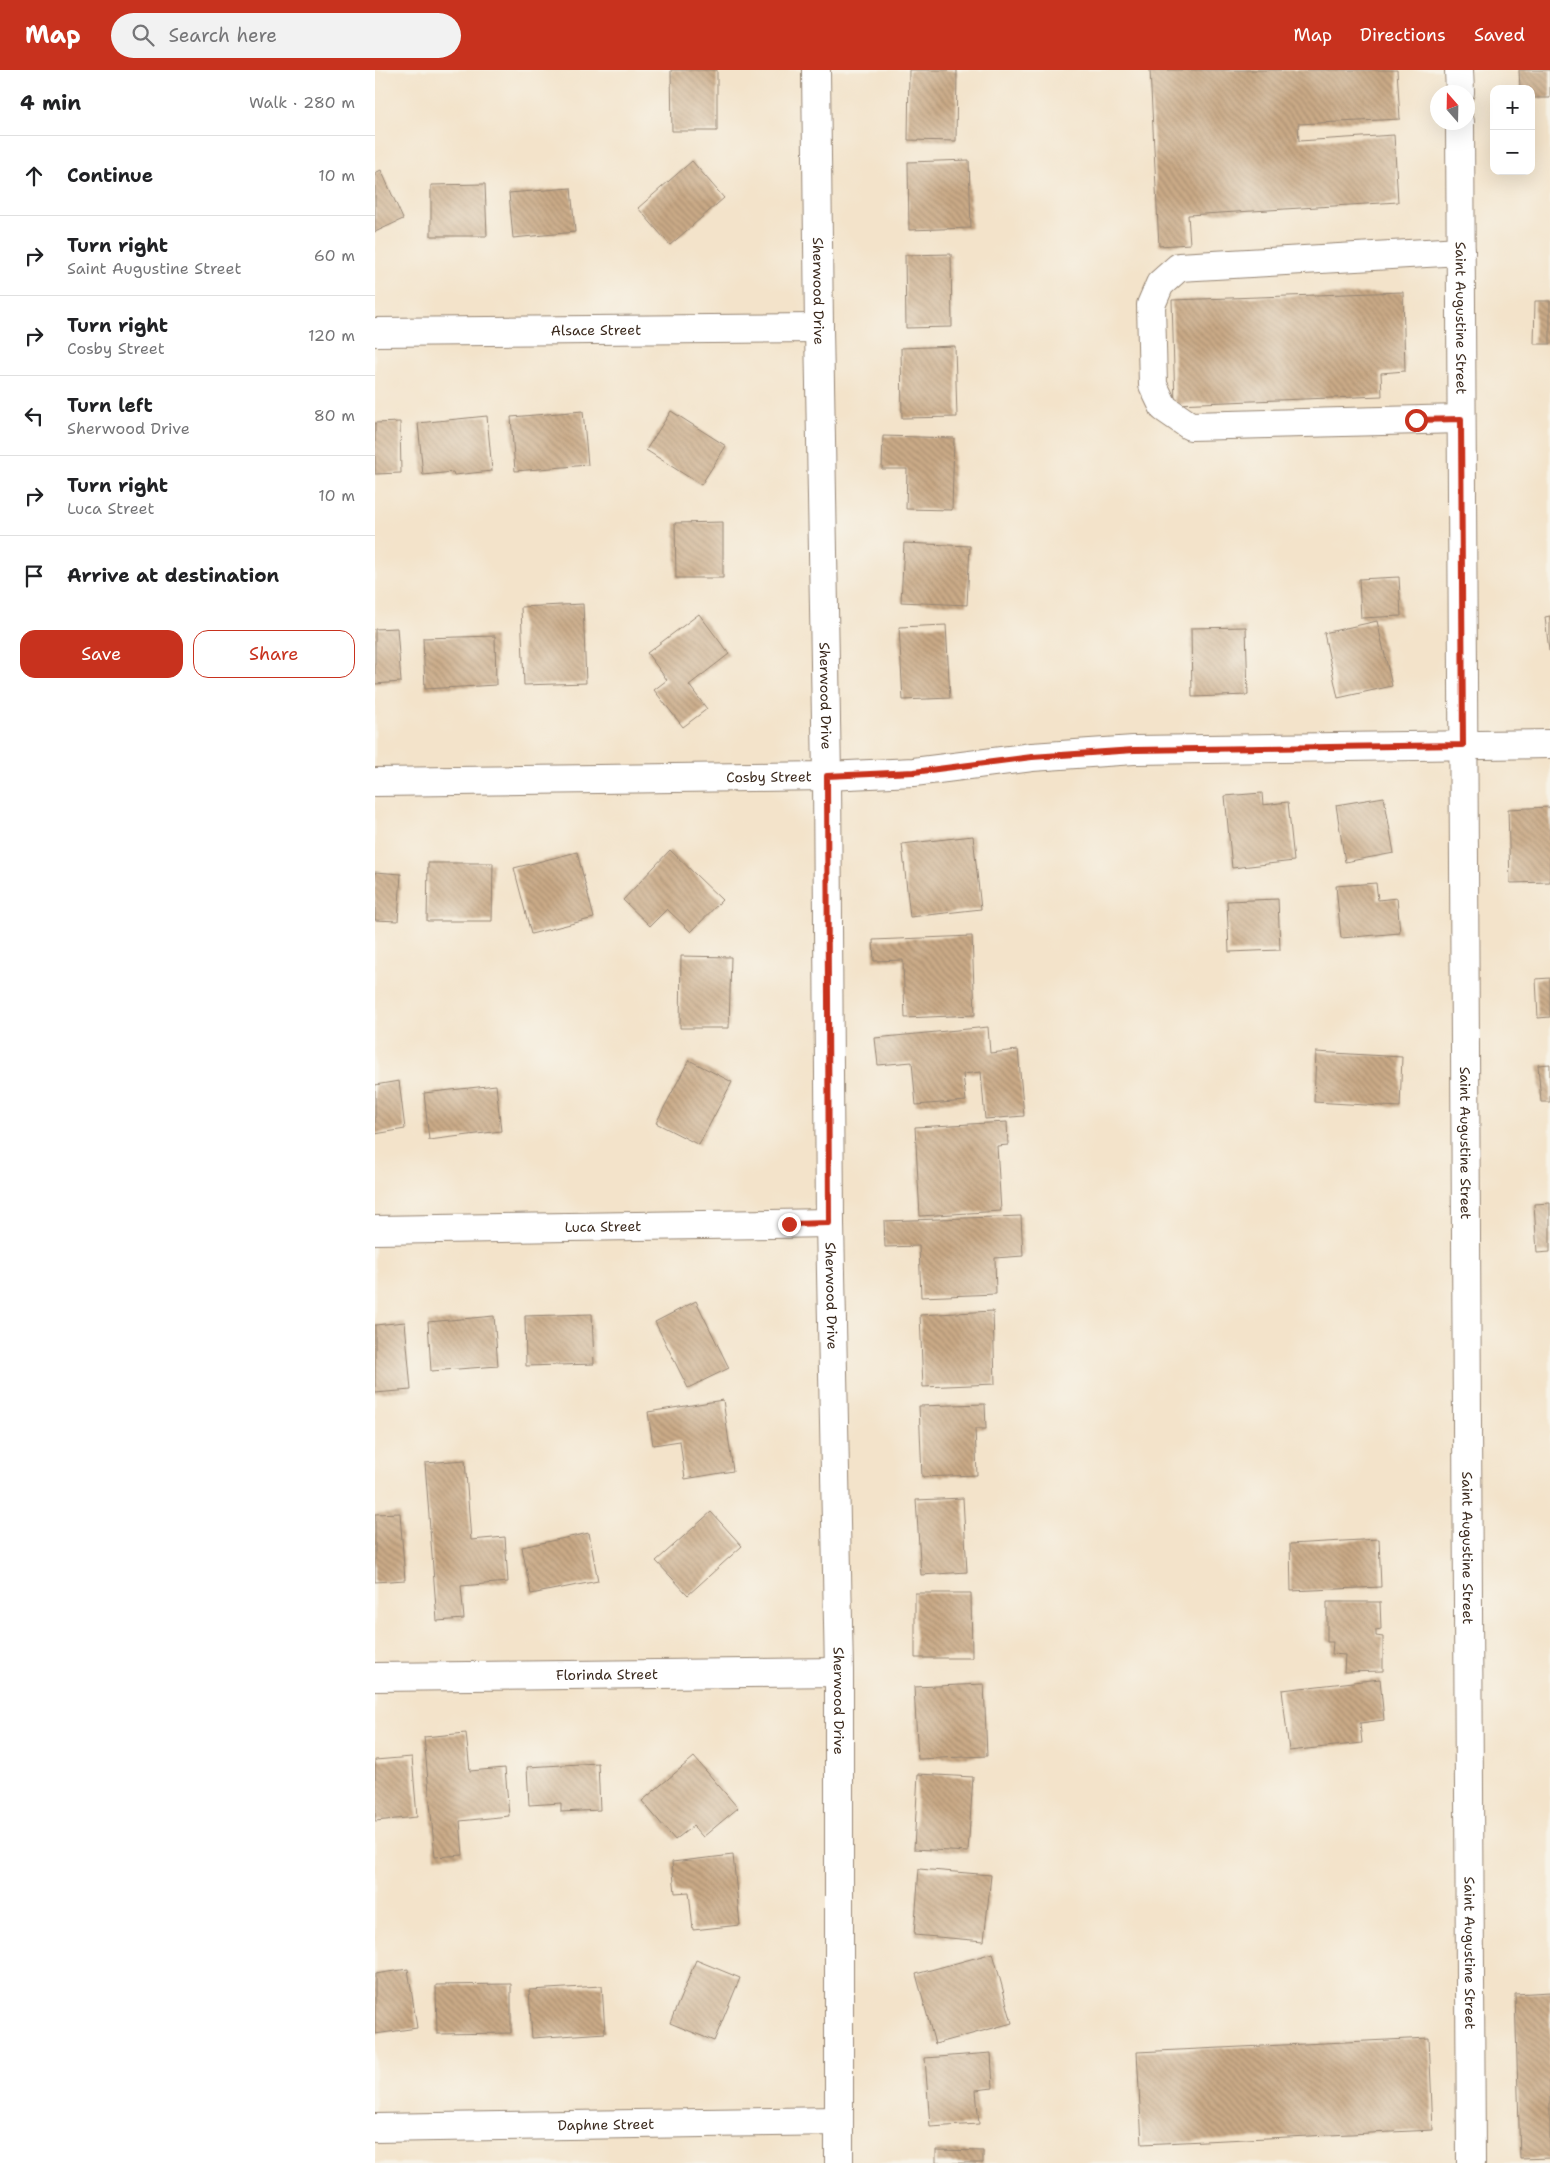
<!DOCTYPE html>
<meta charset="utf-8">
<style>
:root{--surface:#fff;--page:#f2f2f2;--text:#202124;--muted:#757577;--line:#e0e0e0;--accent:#c8321e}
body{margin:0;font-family:"Shantell Sans",sans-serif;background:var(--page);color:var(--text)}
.controls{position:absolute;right:15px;top:15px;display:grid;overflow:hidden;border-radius:10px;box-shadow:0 5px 20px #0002}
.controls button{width:45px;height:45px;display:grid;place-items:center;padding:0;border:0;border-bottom:1px solid var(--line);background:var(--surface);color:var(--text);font:25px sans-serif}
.compass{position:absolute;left:1055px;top:15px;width:45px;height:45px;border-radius:50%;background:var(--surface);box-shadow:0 5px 20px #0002;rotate:340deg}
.stop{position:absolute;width:15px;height:15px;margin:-11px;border:4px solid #c8321e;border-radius:50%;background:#fff}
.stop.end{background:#c8321e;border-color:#fff;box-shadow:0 1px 5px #0008}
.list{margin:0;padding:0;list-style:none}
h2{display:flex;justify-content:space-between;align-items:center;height:65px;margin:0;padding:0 20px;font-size:21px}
h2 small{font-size:16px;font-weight:400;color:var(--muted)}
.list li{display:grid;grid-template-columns:32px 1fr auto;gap:15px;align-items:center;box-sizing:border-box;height:80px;padding:0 20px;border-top:1px solid var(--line)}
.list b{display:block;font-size:19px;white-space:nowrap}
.list p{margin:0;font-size:16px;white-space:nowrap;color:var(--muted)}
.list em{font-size:16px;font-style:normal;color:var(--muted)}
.actions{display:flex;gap:10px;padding:15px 20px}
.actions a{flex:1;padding:11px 0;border:1px solid var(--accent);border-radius:15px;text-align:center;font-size:18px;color:var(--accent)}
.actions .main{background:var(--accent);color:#fff}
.icon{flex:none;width:28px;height:28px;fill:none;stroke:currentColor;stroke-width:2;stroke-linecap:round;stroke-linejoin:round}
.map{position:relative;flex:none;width:1175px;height:2093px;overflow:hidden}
header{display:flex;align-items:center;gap:30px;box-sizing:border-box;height:70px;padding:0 25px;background:var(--accent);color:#fff}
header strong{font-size:24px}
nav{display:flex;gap:28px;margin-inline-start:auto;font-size:18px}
.search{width:350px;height:45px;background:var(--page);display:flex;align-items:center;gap:12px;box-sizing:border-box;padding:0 18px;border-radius:28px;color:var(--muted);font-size:19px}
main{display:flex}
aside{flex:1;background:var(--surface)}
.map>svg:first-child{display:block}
.building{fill:url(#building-back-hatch)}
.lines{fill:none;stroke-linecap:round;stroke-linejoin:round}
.minor-casing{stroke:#978674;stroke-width:30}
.minor{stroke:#fff;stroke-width:28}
.route{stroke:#c8321e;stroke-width:6}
.labels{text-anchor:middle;stroke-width:4;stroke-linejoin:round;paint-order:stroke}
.street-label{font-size:14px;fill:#3b2a1e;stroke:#f7f3e8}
</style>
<header>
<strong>Map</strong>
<div class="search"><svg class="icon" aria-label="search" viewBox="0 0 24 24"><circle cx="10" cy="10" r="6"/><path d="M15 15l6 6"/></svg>Search here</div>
<nav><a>Map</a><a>Directions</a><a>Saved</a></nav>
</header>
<main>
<aside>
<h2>4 min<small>Walk · 280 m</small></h2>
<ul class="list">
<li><svg class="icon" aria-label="ahead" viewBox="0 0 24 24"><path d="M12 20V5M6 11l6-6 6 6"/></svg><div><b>Continue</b></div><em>10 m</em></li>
<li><svg class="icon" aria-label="right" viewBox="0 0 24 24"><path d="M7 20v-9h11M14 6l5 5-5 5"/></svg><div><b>Turn right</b><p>Saint Augustine Street</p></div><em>60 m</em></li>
<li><svg class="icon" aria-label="right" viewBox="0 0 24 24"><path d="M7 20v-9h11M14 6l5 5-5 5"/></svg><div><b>Turn right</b><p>Cosby Street</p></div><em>120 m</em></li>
<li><svg class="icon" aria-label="left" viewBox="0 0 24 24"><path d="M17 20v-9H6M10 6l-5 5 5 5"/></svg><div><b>Turn left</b><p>Sherwood Drive</p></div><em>80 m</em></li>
<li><svg class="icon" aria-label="right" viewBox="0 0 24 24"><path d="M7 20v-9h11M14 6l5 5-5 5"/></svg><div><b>Turn right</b><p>Luca Street</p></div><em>10 m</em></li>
<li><svg class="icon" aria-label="arrive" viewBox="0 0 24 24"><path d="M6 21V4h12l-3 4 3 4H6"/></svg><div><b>Arrive at destination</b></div></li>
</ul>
<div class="actions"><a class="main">Save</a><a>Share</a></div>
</aside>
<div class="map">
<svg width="1175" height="2093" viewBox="0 0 1175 2093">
<defs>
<pattern id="building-back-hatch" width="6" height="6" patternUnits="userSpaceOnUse" patternTransform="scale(1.25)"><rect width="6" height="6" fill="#caaa87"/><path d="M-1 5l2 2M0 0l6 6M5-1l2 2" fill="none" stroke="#a58b6e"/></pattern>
</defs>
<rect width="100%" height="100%" fill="#f7f3e8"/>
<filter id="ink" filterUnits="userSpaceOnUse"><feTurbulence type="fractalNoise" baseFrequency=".02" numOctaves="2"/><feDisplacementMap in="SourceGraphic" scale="10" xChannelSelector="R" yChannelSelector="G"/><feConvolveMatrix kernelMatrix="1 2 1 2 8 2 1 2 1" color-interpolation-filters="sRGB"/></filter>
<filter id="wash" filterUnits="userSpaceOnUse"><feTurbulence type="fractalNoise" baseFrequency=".0096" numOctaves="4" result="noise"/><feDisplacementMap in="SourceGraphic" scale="20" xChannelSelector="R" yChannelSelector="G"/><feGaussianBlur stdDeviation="1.12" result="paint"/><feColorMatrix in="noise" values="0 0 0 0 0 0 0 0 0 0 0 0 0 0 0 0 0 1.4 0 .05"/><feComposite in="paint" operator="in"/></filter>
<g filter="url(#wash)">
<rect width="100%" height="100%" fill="#f3e3ca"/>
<g id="blocks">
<path class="building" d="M296 0H342V61H297Z
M534 0H582L581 71 533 70Z
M775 0H1022L1025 49 923 54 924 71 1019 65 1023 132 813 145 815 174 784 176Z
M1144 0H1175V28H1156V19H1145Z
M594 90 596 158 534 160 533 92Z
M317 91 349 128 295 175 263 138Z
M6 100 28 149 0 162V103Z
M110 114 112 166H56V115Z
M196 118 200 162 138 168 134 123Z
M576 184 577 257 531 258 530 185Z
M1028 222 1030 301 1006 303 1007 326 800 334 797 230Z
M1160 231H1175V274H1159Z
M580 276 582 347 527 348 526 278Z
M208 341 213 395 140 401 136 347Z
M296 341 351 376 326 415 271 380Z
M112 346 117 401 79 405 78 402 48 405 43 353Z
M25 352 26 403 0 404V353Z
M508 366 579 368 577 440 531 439 532 399H507Z
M348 452V508H301L300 453Z
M529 473 595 476 592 535 526 532Z
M1024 507 1026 546 986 548 984 509Z
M208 534 211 613 149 615 146 537Z
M324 544 354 584 314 615 332 639 308 657 279 620 292 610 272 583Z
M1175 546V581H1174L1170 547Z
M1002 551 1017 616 963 628 949 563Z
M571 555 575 628 528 630 524 557Z
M871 557 873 625 817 627 816 558Z
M22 558 26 612 0 614V559Z
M120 566 121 615 50 619 48 568Z
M887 723 888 735 913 732 919 791 857 798 850 726Z
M1009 727 1019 783 970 792 961 735Z
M1175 737V812L1135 813 1133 739Z
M598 766 606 839 535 847 527 774Z
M295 780 347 830 316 862 292 839 275 856 248 830Z
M202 782 219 848 156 864 139 798Z
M53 793H118L117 851H52Z
M0 802 26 804 23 851 0 850Z
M1001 813 1003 830 1022 828 1025 863 966 868 961 816Z
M903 829 905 880 854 882 852 831Z
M597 866 600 945 530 948 528 890 499 891 498 870Z
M306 886 356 887 354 958H305Z
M1175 908V947L1163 948 1161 909Z
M613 957 615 983 643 980 649 1046 610 1049 606 1002 588 1004 591 1031 541 1035 537 992 503 995 500 968Z
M941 982 1027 987 1025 1037 939 1032Z
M314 990 357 1012 324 1075 281 1053Z
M1175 994V1032H1166L1163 995Z
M24 1011 30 1059 0 1064V1015Z
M121 1015 126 1061 54 1070 49 1023Z
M632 1052 633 1075 622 1076 626 1141 545 1146 540 1057Z
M1175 1133V1182L1162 1183 1159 1134Z
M646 1146 648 1186 620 1188 621 1224 546 1227 544 1176 510 1177 509 1151Z
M321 1231 354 1298 313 1318 280 1252Z
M618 1241 620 1314 548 1317 545 1245Z
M217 1244 219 1294 151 1296 150 1246Z
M119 1246 123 1296 56 1301 53 1252Z
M30 1252 36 1320 0 1323V1255Z
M348 1330 358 1401 310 1409 305 1371 278 1375 273 1342Z
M610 1334 611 1359H600L602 1405 547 1407 544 1336Z
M90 1390 96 1470 130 1467 133 1512 86 1516 89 1549 62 1551 50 1393Z
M588 1428 592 1502 546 1505 541 1430Z
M336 1442 367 1476 313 1525 281 1491Z
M25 1443 30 1510 0 1512V1444Z
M214 1463 223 1511 156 1524 147 1477Z
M1004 1469 1006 1517 916 1521 915 1474Z
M540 1523H596L597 1588H540Z
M952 1532H1005L1006 1559 1001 1560V1566L1008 1567V1601L969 1602 970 1585 957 1584 958 1572H952Z
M1005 1609 1009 1650 985 1653 987 1673 914 1681 907 1620Z
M609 1614 612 1686 543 1689 539 1617Z
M91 1663 95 1701 130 1698 134 1746 85 1751 88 1785 60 1787 49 1667Z
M37 1687 42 1747 0 1751V1690Z
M319 1687 363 1738 328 1767 318 1756 300 1770 267 1731Z
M223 1693 225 1740 186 1742V1733L154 1735 152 1697Z
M543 1704 598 1707 593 1782 539 1779Z
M358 1785 365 1855 318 1860 314 1822 300 1823 297 1792Z
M544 1799 616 1805 609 1871 539 1865Z
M618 1883 637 1953 560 1974 541 1904Z
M321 1890 365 1908 339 1971 295 1953Z
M33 1899 42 1958 0 1964V1904Z
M136 1914V1963L62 1964 61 1915Z
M227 1916 230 1963 157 1968 154 1920Z
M1175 1922V2088L1145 2089 1140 1924Z
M1054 1968 1058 2060 767 2074 762 1982Z
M616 1983 618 2018 601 2020 604 2054 555 2057 550 1988Z
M561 2080 608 2081V2093H561Z"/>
</g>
</g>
<g filter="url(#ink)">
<use href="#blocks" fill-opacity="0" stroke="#978674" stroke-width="1"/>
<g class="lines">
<g class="minor-casing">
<g id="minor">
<path id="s1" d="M441 0 444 258 452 706 455 1153 464 1602V2093"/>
<path d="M1084 0 1085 22"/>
<path id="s2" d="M1085 52 1096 2093"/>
<path d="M1086 181 804 197 785 214 776 235 778 315 789 338 815 356 1086 349"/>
<path id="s3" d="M0 262 444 258"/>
<path id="s4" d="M0 712 452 706 539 702 657 687 759 680 1175 674"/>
<path id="s5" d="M0 1160 455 1153"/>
<path id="s6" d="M0 1607 464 1602"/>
<path id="s7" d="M0 2058 463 2051"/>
</g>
</g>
<use href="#minor" class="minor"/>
</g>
</g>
<g class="lines" filter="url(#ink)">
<path class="route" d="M414 1154 454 1153 452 706 539 702 657 687 759 680 1088 675 1086 349 1041 350"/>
</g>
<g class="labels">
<g class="street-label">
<text dy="5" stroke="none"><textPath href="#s1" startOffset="221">Sherwood Drive</textPath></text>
<text dy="5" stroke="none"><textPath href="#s2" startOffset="196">Saint Augustine Street</textPath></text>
<text dy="5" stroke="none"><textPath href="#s3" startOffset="221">Alsace Street</textPath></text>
<text dy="5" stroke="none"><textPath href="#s1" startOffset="626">Sherwood Drive</textPath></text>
<text dy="5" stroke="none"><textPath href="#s4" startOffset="394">Cosby Street</textPath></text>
<text dy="5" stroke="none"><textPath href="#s2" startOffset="1021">Saint Augustine Street</textPath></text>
<text dy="5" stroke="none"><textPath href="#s5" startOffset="228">Luca Street</textPath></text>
<text dy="5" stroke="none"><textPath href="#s1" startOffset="1226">Sherwood Drive</textPath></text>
<text dy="5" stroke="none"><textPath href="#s2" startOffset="1426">Saint Augustine Street</textPath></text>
<text dy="5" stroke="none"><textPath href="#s6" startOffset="232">Florinda Street</textPath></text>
<text dy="5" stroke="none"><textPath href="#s1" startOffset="1631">Sherwood Drive</textPath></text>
<text dy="5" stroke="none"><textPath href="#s2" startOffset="1831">Saint Augustine Street</textPath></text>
<text dy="5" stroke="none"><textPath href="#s7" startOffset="231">Daphne Street</textPath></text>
</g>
</g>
</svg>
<div class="controls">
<button>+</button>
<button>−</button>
</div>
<svg class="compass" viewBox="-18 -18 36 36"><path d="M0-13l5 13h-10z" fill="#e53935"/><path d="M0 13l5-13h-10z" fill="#757577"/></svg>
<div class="stop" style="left:1041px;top:350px"></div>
<div class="stop end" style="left:414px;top:1154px"></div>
</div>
</main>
